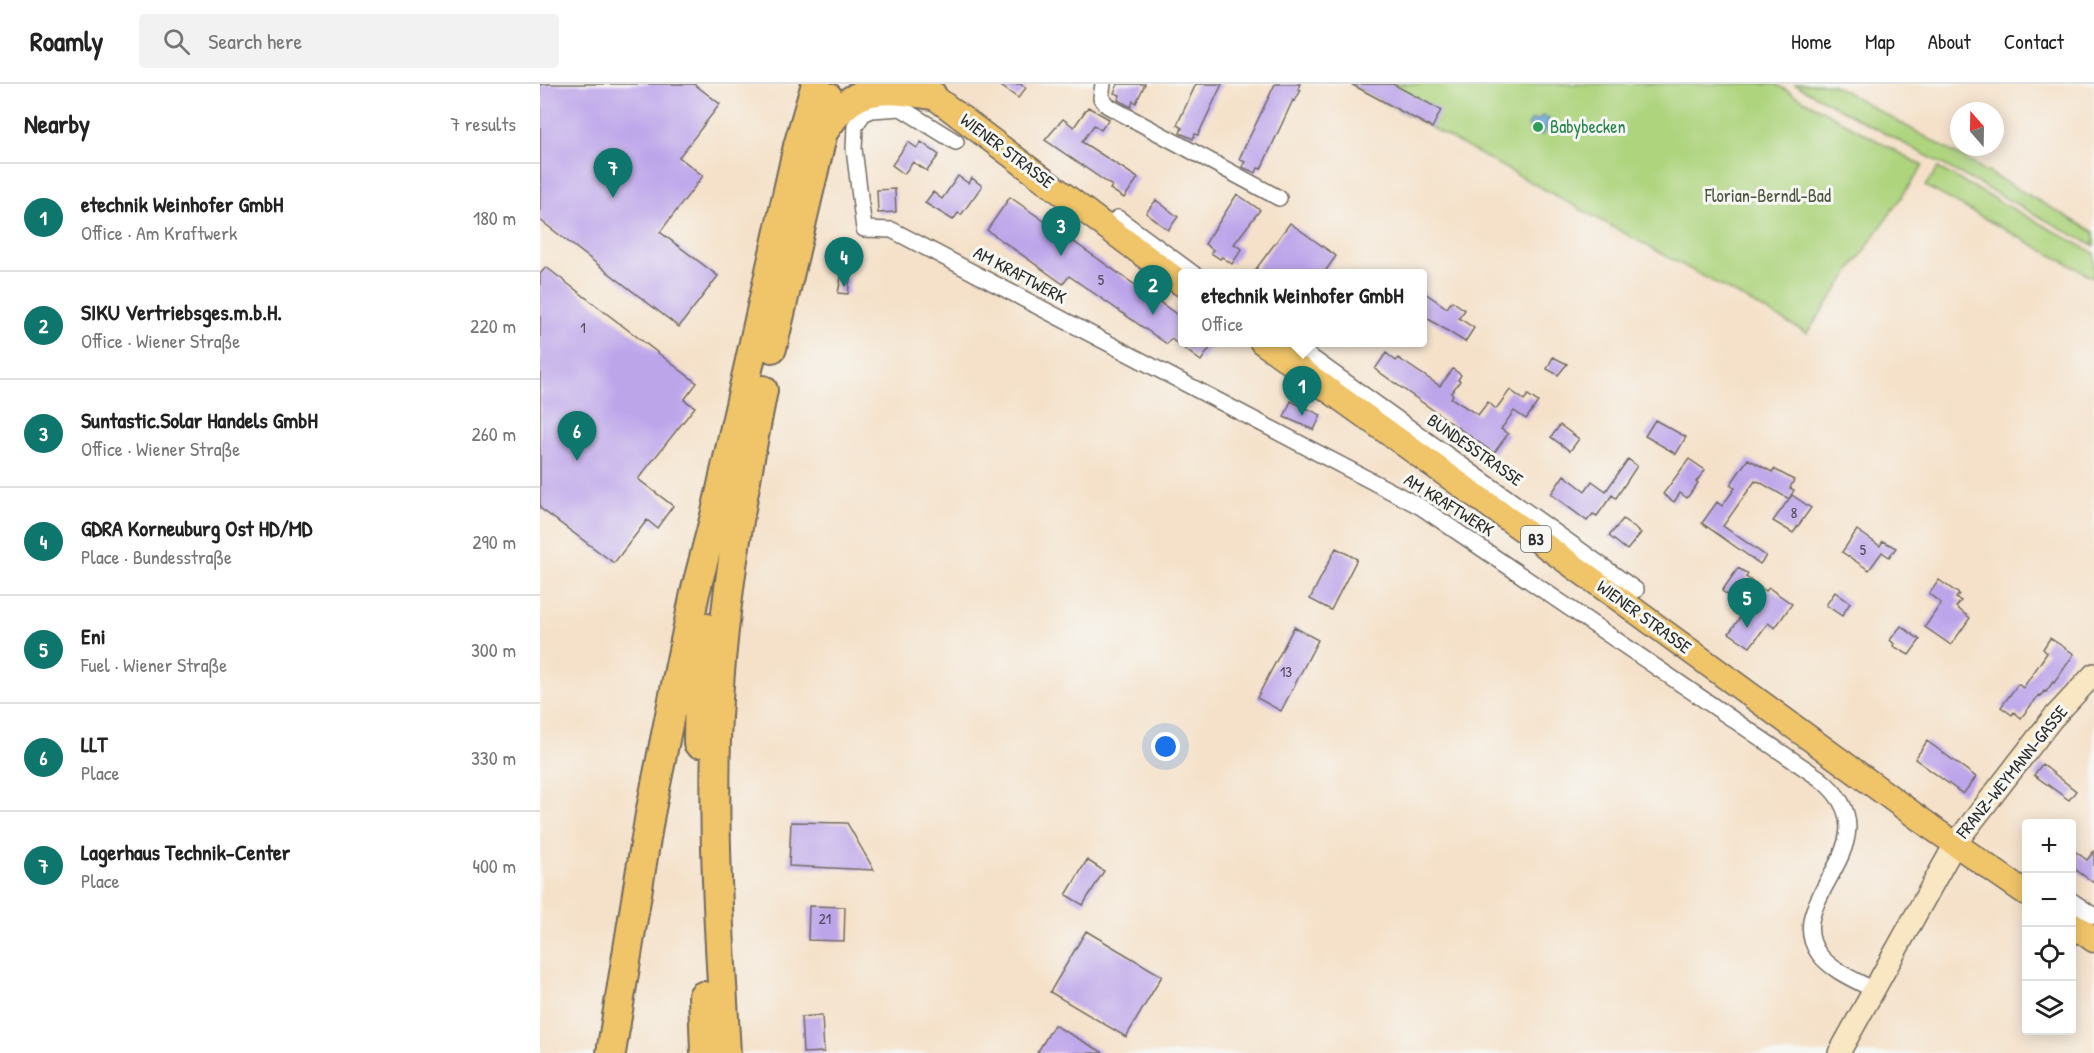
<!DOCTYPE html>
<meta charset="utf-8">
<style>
:root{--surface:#fff;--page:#f2f2f2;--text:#222;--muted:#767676;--line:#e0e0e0;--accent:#0f766e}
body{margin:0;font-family:"Patrick Hand",sans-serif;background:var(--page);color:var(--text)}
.controls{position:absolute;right:18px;bottom:18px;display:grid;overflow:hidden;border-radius:6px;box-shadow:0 3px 15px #0003}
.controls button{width:54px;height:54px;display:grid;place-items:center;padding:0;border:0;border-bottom:2px solid var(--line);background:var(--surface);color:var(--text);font:30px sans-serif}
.compass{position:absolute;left:1410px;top:18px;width:54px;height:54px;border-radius:50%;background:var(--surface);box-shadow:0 3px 15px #0003;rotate:340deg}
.you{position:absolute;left:626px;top:663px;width:21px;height:21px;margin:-15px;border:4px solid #fff;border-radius:50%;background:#1a73e8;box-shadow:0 0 0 9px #1a73e833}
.badge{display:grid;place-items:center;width:39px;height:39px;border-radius:50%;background:var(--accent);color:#fff;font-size:20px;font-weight:700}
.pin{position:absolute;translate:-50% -50px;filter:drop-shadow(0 2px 3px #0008)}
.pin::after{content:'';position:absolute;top:32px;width:21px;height:18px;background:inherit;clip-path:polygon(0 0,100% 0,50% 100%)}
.popup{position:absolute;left:638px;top:185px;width:249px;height:78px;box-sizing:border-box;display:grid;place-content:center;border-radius:6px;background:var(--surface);filter:drop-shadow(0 2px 4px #0005);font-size:20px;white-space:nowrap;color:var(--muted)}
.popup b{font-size:22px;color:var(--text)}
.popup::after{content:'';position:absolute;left:50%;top:100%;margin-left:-12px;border:12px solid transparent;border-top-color:var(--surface)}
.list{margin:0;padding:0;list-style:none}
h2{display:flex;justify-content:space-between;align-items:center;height:78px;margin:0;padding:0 24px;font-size:26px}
h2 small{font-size:20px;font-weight:400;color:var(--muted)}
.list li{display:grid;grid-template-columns:39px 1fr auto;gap:18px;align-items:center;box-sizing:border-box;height:108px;padding:0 24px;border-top:2px solid var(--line)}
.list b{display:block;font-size:22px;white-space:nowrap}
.list p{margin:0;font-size:20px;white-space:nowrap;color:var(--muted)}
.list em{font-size:20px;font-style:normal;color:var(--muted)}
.icon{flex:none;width:33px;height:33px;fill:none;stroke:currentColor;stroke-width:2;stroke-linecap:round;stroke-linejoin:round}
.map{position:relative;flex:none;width:1554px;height:969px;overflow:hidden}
header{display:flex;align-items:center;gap:36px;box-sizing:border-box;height:84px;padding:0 30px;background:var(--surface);border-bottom:2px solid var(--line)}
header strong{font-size:28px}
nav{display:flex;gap:33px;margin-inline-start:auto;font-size:21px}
.search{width:420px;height:54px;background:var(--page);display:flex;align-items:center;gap:15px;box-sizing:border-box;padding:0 21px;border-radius:6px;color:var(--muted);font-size:22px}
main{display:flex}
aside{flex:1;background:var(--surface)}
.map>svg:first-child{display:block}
.green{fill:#aed47e;stroke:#6c8054;stroke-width:1.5}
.water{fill:#6aa8dc;stroke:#4a6a84;stroke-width:1.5}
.building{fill:#bda5ea}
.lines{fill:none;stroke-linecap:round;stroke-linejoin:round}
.street-casing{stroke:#726b62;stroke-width:18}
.secondary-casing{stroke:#726b62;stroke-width:24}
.primary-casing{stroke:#726b62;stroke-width:27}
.highway-casing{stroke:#726b62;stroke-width:32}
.street{stroke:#fff;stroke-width:15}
.secondary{stroke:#f9e7c3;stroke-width:21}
.primary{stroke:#f0c469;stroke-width:24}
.highway{stroke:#f0c469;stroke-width:28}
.leisure-dot{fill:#2e9e5b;stroke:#f6f6f2;stroke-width:2}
.labels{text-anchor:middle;stroke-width:6;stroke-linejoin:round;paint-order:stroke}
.number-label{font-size:15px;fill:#504a5b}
.shield{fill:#f6f6f2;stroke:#686867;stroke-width:1.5}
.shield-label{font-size:16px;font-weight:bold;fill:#2b2b2b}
.leisure-label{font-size:18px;fill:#27864d;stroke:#f6f6f2;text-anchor:start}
.street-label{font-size:18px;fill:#2b2b2b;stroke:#f6f6f2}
.park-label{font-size:18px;fill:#4c5540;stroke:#f6f6f2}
</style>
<header>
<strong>Roamly</strong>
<div class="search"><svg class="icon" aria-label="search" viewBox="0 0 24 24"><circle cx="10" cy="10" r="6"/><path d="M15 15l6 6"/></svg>Search here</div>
<nav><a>Home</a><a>Map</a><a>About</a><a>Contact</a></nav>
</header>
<main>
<aside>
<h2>Nearby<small>7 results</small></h2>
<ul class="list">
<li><span class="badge">1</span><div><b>etechnik Weinhofer GmbH</b><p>Office · Am Kraftwerk</p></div><em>180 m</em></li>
<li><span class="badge">2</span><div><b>SIKU Vertriebsges.m.b.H.</b><p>Office · Wiener Straße</p></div><em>220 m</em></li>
<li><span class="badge">3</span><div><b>Suntastic.Solar Handels GmbH</b><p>Office · Wiener Straße</p></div><em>260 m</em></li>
<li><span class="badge">4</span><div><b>GDRA Korneuburg Ost HD/MD</b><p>Place · Bundesstraße</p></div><em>290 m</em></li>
<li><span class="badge">5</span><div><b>Eni</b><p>Fuel · Wiener Straße</p></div><em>300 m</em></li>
<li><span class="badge">6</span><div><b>LLT</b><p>Place</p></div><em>330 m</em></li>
<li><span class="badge">7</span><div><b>Lagerhaus Technik-Center</b><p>Place</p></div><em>400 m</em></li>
</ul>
</aside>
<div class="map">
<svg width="1554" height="969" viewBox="0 0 1554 969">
<rect width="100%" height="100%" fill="#f6f6f2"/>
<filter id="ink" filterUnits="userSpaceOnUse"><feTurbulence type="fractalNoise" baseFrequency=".0167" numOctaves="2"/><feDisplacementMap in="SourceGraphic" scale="12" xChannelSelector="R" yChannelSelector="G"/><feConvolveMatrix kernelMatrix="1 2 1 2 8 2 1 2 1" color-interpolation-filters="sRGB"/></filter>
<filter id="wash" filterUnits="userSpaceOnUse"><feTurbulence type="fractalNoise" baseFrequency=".008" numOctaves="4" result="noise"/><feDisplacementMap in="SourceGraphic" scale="24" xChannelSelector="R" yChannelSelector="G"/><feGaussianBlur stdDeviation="1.35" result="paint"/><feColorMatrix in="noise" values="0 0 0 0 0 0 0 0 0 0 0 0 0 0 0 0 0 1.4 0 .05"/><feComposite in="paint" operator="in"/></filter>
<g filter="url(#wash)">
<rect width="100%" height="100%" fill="#f5e1c9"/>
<path class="green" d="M811 0H1235L1383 82 1267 249Z
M1254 0H1292L1554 148V162Z
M1398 84 1554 169V194L1385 102Z"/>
<path class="water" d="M1002 32 1009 35V38L1004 50 1002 51 990 45 988 41 992 36H998Z"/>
<g id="blocks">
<path class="building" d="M0 0H154L180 20 139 73 163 92 120 148 178 192 139 243 0 136Z
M458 0H480L486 4 478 14Z
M578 0H605L596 19 593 17 591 23 578 16 580 11 574 9Z
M656 0H682L658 51 655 50 653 55 640 49 642 44 637 41Z
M735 0H760L758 5 761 6 755 17 753 16 721 85 718 84 716 89 702 83 705 78 699 75Z
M811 0H853L901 26 892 44Z
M548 23 569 35 561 46 554 41 542 58 598 94 584 114 570 105 572 102 505 56 523 35 534 43Z
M368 58 377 64 381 58 399 71 387 87 373 78 364 90 352 81Z
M418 92 428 99 432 94 442 102 421 131 418 129 413 136 385 119 393 108 402 115Z
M355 105 356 128 338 129 337 106Z
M697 110 720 126 694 160 702 165 692 180 682 173 680 175 671 169 673 166 665 160Z
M470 113 642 234V258H674L661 277 631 255 627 260 529 192 523 200 447 146Z
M616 116 638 133 628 146 606 129Z
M750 139 796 172 784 189H713Z
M6 183 157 299 144 316 155 323 98 395 133 422 117 444 107 436 74 479 0 424V190Z
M301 193 310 195 308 210 298 209Z
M882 207 907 224 912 217 925 226 919 234 934 244 925 258 882 231Z
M846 269 856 277 858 274 900 302 913 285 921 291 918 296 920 297 911 309 913 311 911 314 938 331 948 318 956 325 970 306 984 316 988 311 998 318 986 335 974 327 961 345 968 350 954 369 835 285Z
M1013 273 1027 280 1018 291 1007 285Z
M751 317 781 331 774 346 744 333Z
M1115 336 1146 353 1136 370 1105 352Z
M1020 341 1039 355 1030 367 1011 353Z
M1088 375 1097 382 1076 414 1072 411 1057 432 1053 430 1047 437 1011 410 1024 391 1045 407 1052 397 1066 407Z
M1149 375 1165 386 1156 398 1158 399 1147 414 1140 409 1134 418 1123 410Z
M1208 375 1232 388 1234 385 1254 396 1250 404 1254 406 1249 415 1218 397 1216 398 1215 397 1183 442 1226 472 1220 480 1162 439 1177 418 1182 422 1195 404 1190 401Z
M1252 411 1271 424 1253 449 1233 437Z
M1083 435 1101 449 1087 466 1069 452Z
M1317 446 1340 462 1343 457 1356 464 1349 473 1342 468 1329 486 1302 468Z
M796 464 817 475 791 526 770 515Z
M1198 484 1208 490 1206 493 1226 507 1229 504 1252 520 1235 544 1228 539 1210 563 1189 549 1207 524 1182 507Z
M1399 496 1419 510 1416 514 1421 517 1416 523 1430 534 1411 561 1385 543 1401 519 1389 510Z
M1295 508 1310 519 1302 532 1286 521Z
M1361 542 1380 556 1369 571 1353 562 1354 560 1350 556Z
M754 543 778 556 741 627 717 614Z
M1510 554 1534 570 1514 599 1513 598 1506 608 1504 607 1501 612 1499 611 1481 634 1474 628 1472 631 1461 623 1478 600 1483 604 1507 569 1503 565Z
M1387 657 1436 693 1423 710 1375 675Z
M1502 680 1536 707 1529 716 1494 691Z
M251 738 307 739 334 786 249 782Z
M1532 765 1547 776 1554 767V799L1532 783Z
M547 776 564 787 543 821 526 811Z
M269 822 305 823 304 857 268 856Z
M546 847 622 892 586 953 510 908Z
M282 931 284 968 263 969 261 933Z
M514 941 564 969H497Z"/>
</g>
</g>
<g filter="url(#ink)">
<use href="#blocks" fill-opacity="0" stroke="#726b62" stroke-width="1.5"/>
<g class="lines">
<g class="street-casing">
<path id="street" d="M563 0 561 14 568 22 739 114
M416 58 361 24 332 26 323 30 315 42 314 65 324 145 352 146 881 423 1279 694C1361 758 1238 814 1279 870 1292 887 1315 896 1332 905
M567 143 578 134 654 190
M750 258 1096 506
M1532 817 1554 832"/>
</g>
<g class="secondary-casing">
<path id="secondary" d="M1299 969 1415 760 1512 635 1554 590"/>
</g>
<g class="primary-casing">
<path id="primary" d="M377 0 642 200
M722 258 1086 520 1395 746 1486 809
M1532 840 1554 856"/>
</g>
<g class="highway-casing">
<path id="highway" d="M284 47C314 0 339 3 392 11
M232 264 282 52 288 13
M158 659 159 601 166 544
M163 912 165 969
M71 969 110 730 139 586 155 509 176 428 258 62 276 0
M186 969C180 865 173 761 176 656 180 538 200 421 223 306"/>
</g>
<use href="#street" class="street"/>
<use href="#secondary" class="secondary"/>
<use href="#primary" class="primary"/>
<use href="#highway" class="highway"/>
</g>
</g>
<circle class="leisure-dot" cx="998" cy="43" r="6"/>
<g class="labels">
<g class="number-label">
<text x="561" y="201">5</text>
<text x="43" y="249">1</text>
<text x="1254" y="434">8</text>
<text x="1323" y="471">5</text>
<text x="746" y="593">13</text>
<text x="285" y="840">21</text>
</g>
<rect class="shield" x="981" y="442" width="30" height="26" rx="4.5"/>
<g class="shield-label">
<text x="996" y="461">B3</text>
</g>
<g class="leisure-label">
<text x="1010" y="49">Babybecken</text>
</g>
<g class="street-label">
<text transform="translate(467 67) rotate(37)" y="6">WIENER STRASSE</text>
<text transform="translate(480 191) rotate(28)" y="6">AM KRAFTWERK</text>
<text transform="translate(935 366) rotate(35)" y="6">BUNDESSTRASSE</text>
<text transform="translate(909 421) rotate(32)" y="6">AM KRAFTWERK</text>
<text transform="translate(1104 533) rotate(36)" y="6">WIENER STRASSE</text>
<text transform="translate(1472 688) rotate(-51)" y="6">FRANZ-WEYMANN-GASSE</text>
</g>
<g class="park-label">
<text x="1228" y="118">Florian-Berndl-Bad</text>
</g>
</g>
</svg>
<div class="controls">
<button>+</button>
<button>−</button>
<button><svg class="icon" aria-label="locate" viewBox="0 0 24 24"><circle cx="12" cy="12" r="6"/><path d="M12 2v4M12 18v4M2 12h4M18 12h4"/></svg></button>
<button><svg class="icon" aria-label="layers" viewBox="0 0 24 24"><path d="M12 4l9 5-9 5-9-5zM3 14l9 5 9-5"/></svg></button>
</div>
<svg class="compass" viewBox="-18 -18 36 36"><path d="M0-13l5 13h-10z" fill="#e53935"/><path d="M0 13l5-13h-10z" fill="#767676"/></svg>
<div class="you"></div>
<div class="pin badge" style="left:762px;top:332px">1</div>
<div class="popup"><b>etechnik Weinhofer GmbH</b>Office</div>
<div class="pin badge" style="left:613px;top:231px">2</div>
<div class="pin badge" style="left:521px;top:172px">3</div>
<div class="pin badge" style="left:304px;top:203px">4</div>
<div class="pin badge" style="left:1207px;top:544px">5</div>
<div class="pin badge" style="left:37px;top:377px">6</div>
<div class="pin badge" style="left:73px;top:114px">7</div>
</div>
</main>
